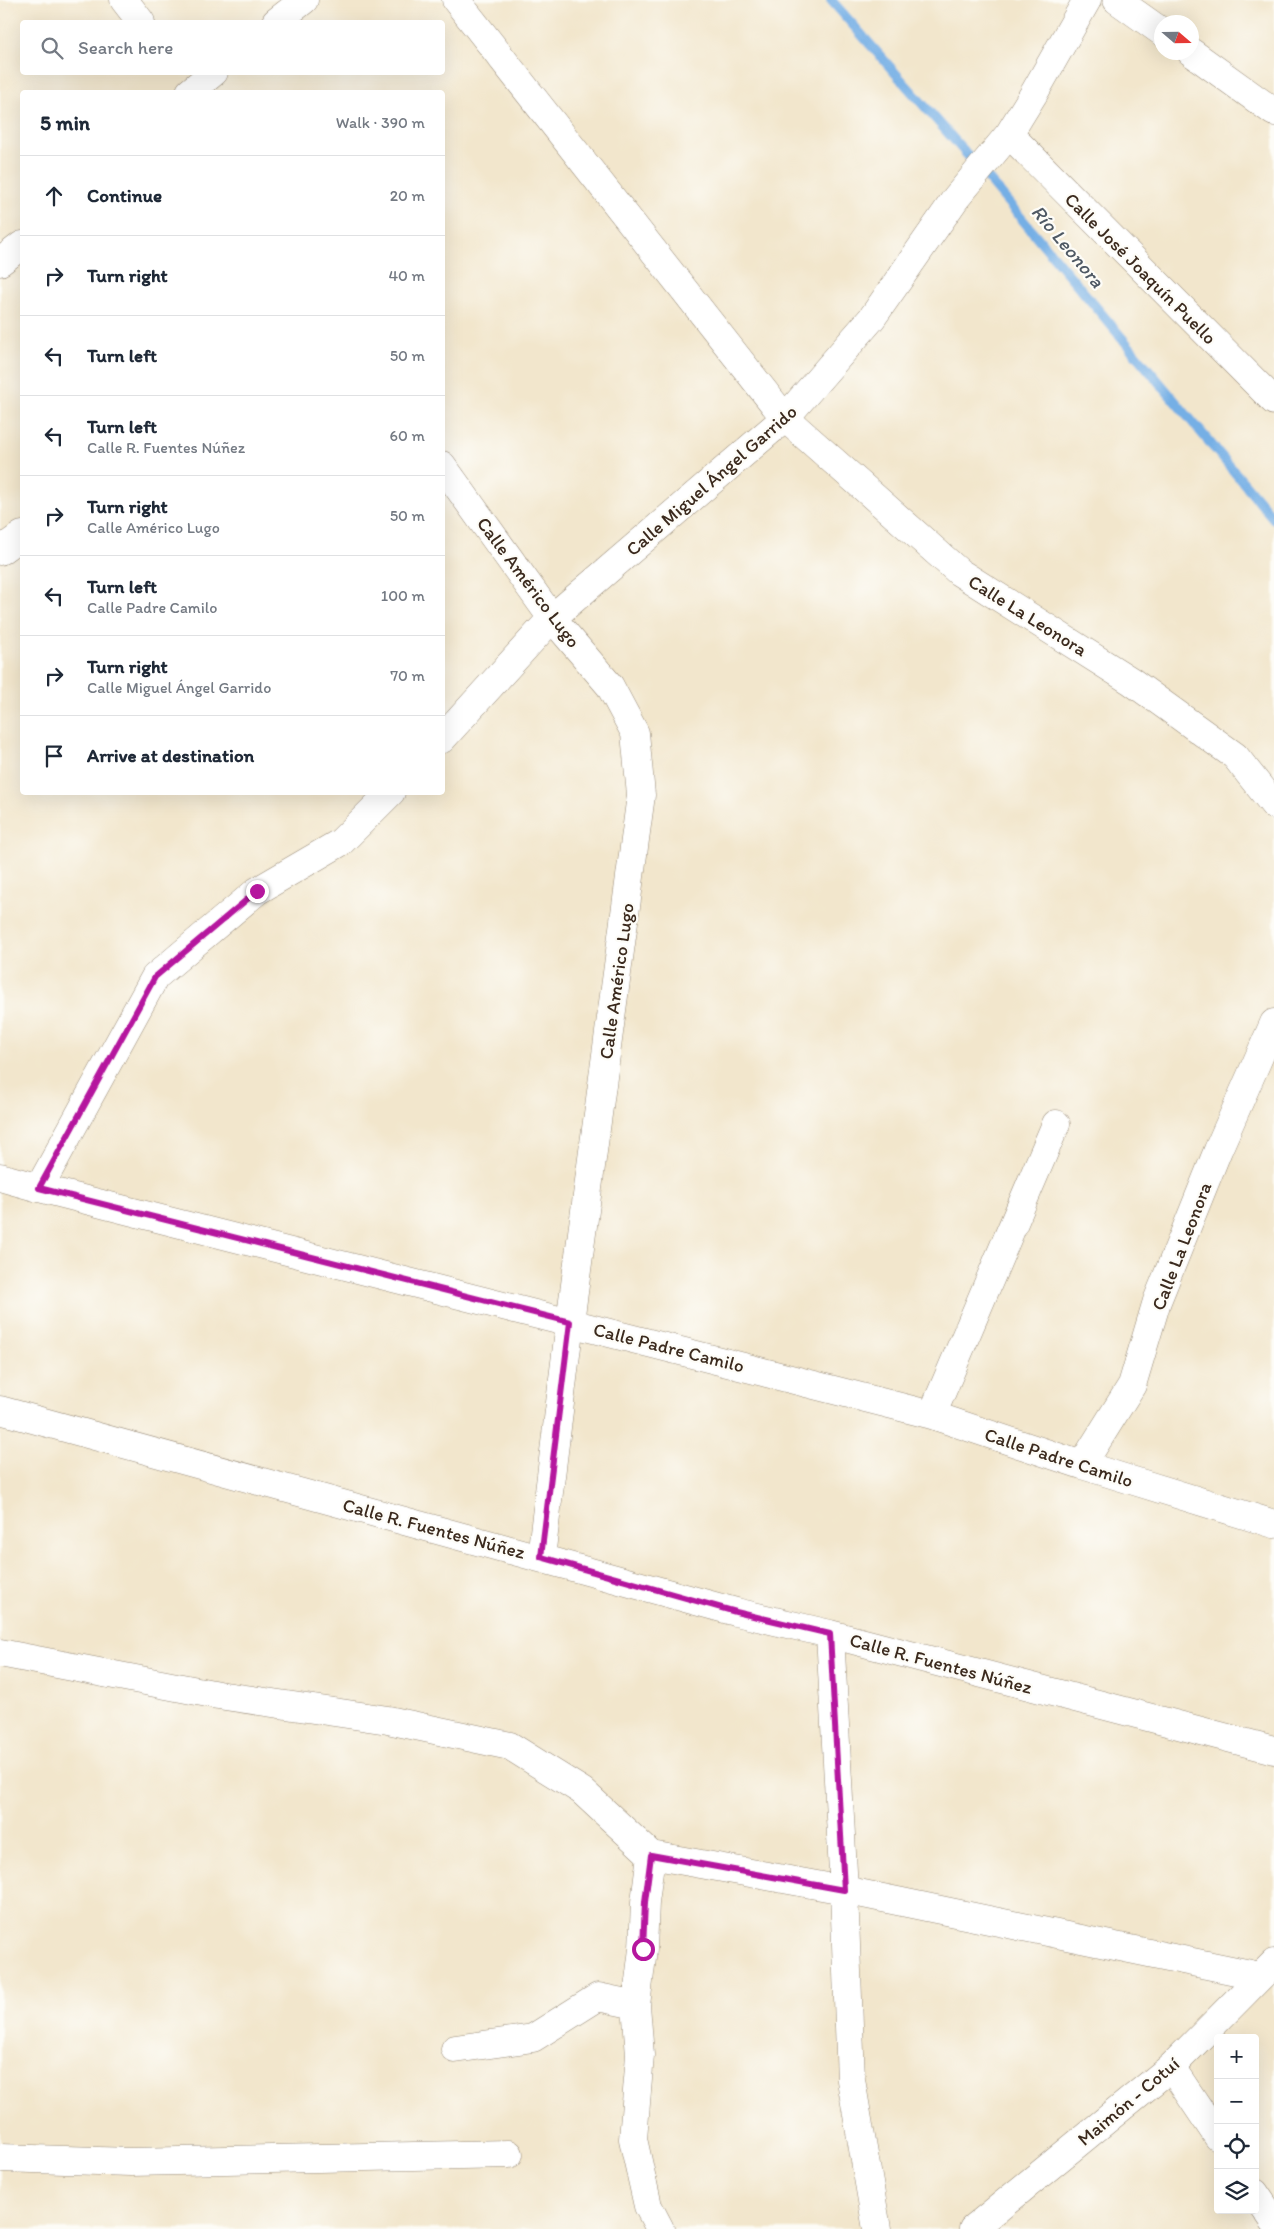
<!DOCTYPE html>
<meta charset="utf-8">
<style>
:root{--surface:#fff;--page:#f6f6f7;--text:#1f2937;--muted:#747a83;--line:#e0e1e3}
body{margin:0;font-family:Itim,sans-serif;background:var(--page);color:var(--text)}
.controls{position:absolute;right:15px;bottom:15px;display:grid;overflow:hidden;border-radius:5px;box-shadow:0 5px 20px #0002}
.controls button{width:45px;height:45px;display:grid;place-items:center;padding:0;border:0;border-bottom:1px solid var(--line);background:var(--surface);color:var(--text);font:25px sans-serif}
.compass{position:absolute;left:1154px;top:15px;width:45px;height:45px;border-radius:50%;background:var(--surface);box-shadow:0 5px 20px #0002;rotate:110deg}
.stop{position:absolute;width:15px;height:15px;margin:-11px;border:4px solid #b5179e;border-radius:50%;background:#fff}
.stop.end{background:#b5179e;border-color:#fff;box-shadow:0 1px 5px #0008}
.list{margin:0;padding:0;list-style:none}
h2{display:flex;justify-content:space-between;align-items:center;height:65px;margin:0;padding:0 20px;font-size:21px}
h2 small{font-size:16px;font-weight:400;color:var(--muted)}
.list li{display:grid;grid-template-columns:32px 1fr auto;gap:15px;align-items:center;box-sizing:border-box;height:80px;padding:0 20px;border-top:1px solid var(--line)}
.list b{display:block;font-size:19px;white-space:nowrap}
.list p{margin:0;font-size:16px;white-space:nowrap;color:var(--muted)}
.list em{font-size:16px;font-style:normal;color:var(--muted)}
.icon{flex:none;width:28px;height:28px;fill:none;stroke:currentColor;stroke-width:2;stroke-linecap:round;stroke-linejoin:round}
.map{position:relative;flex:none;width:1274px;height:2229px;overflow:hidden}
.search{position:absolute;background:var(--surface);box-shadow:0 5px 20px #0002;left:20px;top:20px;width:425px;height:55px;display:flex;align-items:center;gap:12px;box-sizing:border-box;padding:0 18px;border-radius:5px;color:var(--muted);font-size:19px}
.panel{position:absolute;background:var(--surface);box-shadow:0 5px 20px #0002;left:20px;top:90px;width:425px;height:705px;border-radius:5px}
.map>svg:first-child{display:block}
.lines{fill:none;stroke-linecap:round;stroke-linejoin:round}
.stream{stroke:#75afe5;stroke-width:10}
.street-casing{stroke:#968875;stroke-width:29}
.primary-casing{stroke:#968875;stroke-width:29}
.street{stroke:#fff;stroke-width:28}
.primary{stroke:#fff;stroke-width:28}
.route{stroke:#b5179e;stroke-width:6}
.labels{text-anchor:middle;stroke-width:4.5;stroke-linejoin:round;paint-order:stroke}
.street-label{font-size:19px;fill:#3b2a1e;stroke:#fdfcf7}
.water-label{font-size:20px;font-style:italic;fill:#4f5964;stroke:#fdfcf7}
</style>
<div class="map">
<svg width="1274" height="2229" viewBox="0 0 1274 2229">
<rect width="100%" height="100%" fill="#fdfcf7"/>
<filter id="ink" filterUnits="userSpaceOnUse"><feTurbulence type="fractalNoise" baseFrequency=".02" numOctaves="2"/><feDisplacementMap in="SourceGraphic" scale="10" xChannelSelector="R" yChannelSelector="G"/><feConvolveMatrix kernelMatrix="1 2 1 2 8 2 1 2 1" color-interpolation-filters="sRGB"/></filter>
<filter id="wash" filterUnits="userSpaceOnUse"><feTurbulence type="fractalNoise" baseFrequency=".0096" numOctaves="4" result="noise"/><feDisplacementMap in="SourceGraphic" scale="20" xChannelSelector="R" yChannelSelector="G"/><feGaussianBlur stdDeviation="1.12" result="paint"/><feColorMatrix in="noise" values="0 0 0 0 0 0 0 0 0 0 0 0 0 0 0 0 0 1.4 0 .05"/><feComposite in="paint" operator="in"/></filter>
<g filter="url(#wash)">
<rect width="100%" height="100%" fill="#f2e6cc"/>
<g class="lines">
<path class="stream" d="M831 0 985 175 1274 519"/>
</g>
</g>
<g filter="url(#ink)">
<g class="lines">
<g class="street-casing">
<path id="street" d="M124 0 141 22
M456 0 785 418 959 572 1131 681 1235 756 1274 805
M1117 0 1162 32
M276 22 304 0
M1191 52 1274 112
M190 92 214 72
M1009 134 1274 401
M0 262 22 245
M442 465 552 618 610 686 635 733 641 795 570 1322 541 1557
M0 551 22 535
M442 739 552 618 785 418 872 318 956 198 1009 134 1033 95 1087 0
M0 1177 39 1188 932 1415 1082 1465 1274 1524
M39 1188 155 977 257 891 341 842 391 792
M0 1410 736 1612 830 1634 1274 1750
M932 1415 1056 1124
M1082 1465 1132 1385 1157 1301 1218 1150 1274 1023
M830 1634 844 1890 851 2080 877 2229
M0 1653 218 1695 388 1720 510 1746 582 1791 651 1855 844 1890 1260 1976
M651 1855 645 1902 643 1949 636 2005 640 2055 633 2139 648 2206 660 2229
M455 2049 533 2038 598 1997 636 2005
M1171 2067 1218 2137
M0 2158 131 2162 509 2154
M1255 2193 1274 2221"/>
</g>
<g class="primary-casing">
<path id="primary" d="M973 2229 1171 2067 1274 1963"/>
</g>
<use href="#street" class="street"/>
<use href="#primary" class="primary"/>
</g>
</g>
<g class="lines" filter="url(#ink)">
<path class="route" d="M257 891 155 977 39 1188 570 1322 541 1557 736 1612 830 1634 844 1890 651 1855 645 1902 643 1949"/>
</g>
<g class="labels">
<g class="street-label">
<text transform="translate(1141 268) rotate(45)" y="7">Calle José Joaquín Puello</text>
<text transform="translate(711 480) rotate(-41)" y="7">Calle Miguel Ángel Garrido</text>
<text transform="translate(529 582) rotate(53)" y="7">Calle Américo Lugo</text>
<text transform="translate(1028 615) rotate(32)" y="7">Calle La Leonora</text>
<text transform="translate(616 981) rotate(-82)" y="7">Calle Américo Lugo</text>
<text transform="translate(1181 1246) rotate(-69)" y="7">Calle La Leonora</text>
<text transform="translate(669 1347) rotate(14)" y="7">Calle Padre Camilo</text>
<text transform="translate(1059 1457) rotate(18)" y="7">Calle Padre Camilo</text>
<text transform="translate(434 1528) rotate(15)" y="7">Calle R. Fuentes Núñez</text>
<text transform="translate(941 1663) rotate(15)" y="7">Calle R. Fuentes Núñez</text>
<text transform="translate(1128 2101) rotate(-40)" y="7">Maimón - Cotuí</text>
</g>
<g class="water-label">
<text transform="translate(1068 246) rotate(50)" y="7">Río Leonora</text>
</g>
</g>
</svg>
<div class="controls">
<button>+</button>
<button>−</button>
<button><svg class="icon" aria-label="locate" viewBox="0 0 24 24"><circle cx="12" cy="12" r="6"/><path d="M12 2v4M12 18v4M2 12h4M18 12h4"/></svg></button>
<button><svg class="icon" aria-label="layers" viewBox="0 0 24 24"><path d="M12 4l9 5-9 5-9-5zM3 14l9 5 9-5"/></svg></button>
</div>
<svg class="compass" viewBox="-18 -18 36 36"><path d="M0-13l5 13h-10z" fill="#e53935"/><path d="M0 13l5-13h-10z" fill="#747a83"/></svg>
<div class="stop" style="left:643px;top:1949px"></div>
<div class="stop end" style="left:257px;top:891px"></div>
<div class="search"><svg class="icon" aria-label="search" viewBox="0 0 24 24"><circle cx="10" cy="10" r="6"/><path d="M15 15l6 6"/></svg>Search here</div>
<section class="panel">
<h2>5 min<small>Walk · 390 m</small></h2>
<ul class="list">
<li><svg class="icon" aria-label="ahead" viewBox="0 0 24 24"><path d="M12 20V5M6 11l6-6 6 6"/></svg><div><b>Continue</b></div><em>20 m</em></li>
<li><svg class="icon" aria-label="right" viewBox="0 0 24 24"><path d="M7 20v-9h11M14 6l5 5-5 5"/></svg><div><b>Turn right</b></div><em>40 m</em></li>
<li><svg class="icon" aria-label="left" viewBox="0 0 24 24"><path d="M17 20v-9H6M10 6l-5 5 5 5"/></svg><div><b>Turn left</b></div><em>50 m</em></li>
<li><svg class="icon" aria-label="left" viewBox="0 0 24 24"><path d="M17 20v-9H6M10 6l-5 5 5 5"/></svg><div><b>Turn left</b><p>Calle R. Fuentes Núñez</p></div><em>60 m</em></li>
<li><svg class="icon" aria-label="right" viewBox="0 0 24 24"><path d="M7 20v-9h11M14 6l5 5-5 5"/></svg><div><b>Turn right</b><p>Calle Américo Lugo</p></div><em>50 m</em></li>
<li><svg class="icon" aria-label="left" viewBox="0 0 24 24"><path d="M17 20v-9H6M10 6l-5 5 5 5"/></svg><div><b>Turn left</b><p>Calle Padre Camilo</p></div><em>100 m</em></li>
<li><svg class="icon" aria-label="right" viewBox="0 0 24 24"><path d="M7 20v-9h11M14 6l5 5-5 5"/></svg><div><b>Turn right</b><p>Calle Miguel Ángel Garrido</p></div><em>70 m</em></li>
<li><svg class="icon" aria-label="arrive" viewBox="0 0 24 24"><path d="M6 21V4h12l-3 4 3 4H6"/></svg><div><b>Arrive at destination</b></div></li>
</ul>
</section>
</div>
